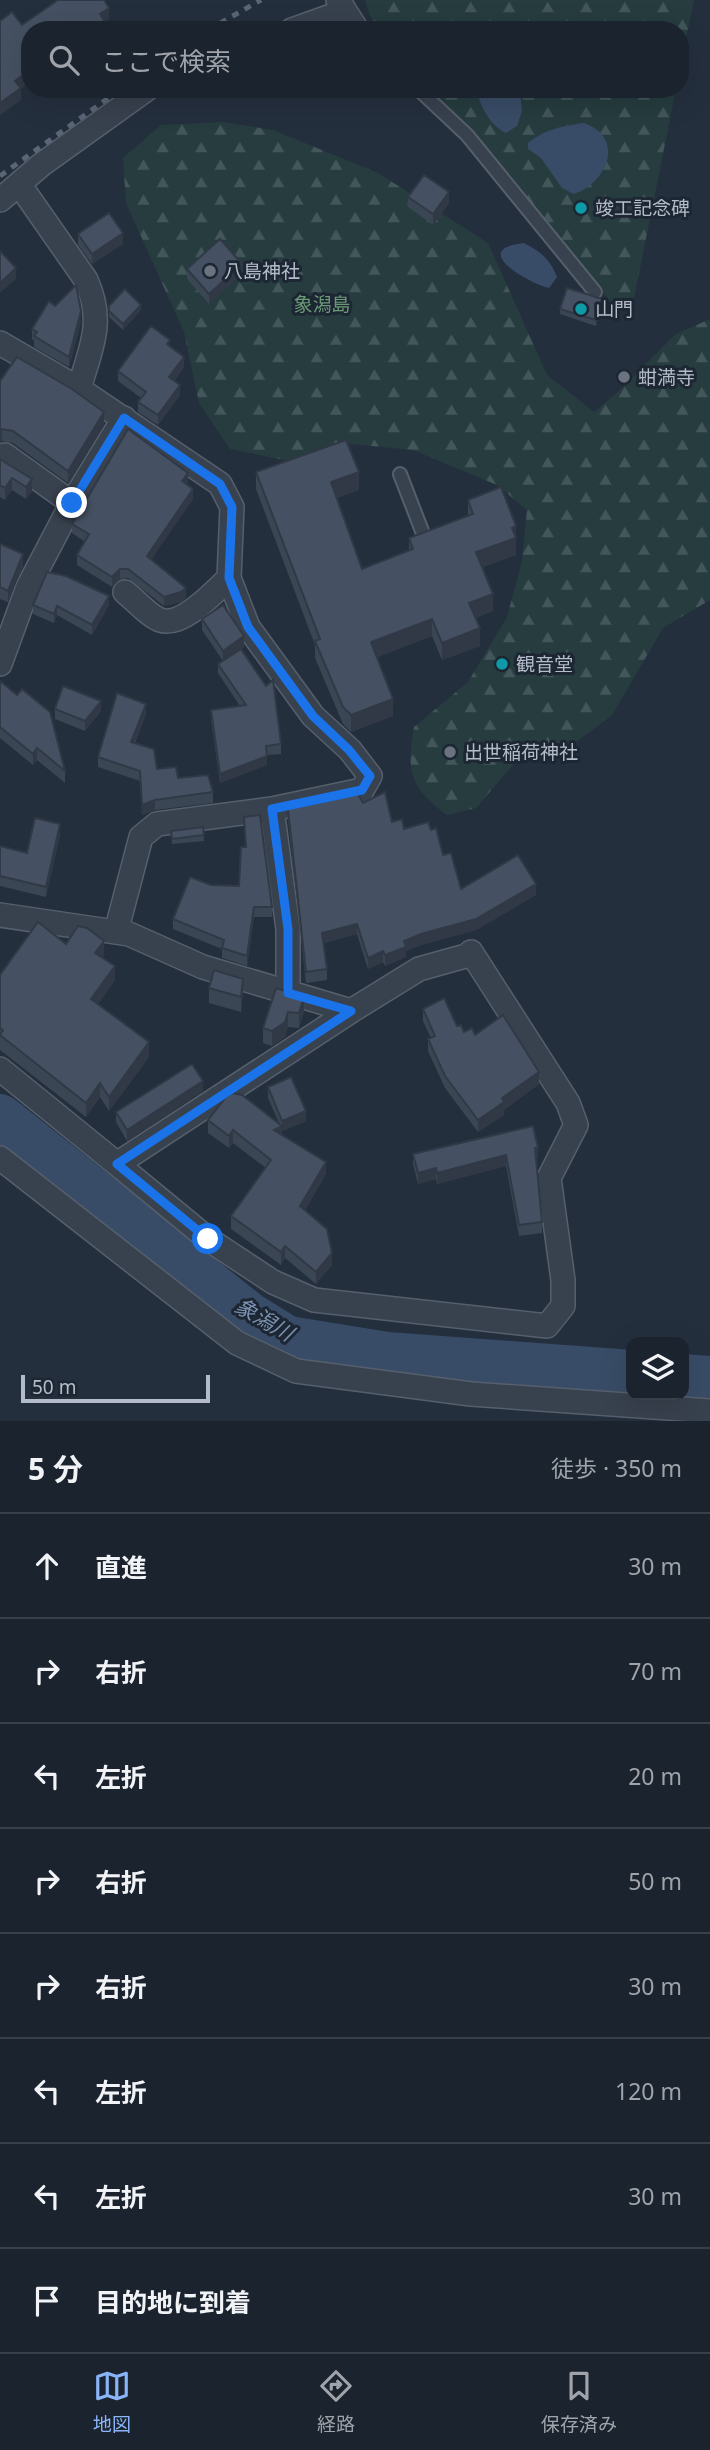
<!DOCTYPE html>
<html lang="ja">
<meta charset="utf-8">
<style>
:root{--surface:#1b232e;--page:#282f3a;--text:#f1f3f6;--muted:#a0a4aa;--line:#39404a;--accent:#8ab4f8}
body{margin:0;font-family:"Noto Sans","Noto Sans JP",sans-serif;background:var(--page);color:var(--text)}
.controls{position:absolute;right:21px;bottom:21px;display:grid;overflow:hidden;border-radius:14px;box-shadow:0 7px 28px #0002}
.controls button{width:63px;height:63px;display:grid;place-items:center;padding:0;border:0;border-bottom:2px solid var(--line);background:var(--surface);color:var(--text);font:35px sans-serif}
.scale{position:absolute;left:21px;bottom:18px;width:189px;box-sizing:border-box;padding-left:7px;border:4px solid #b4bcc9;border-top:0;font-size:19px;line-height:24px;white-space:nowrap;color:#b4bcc9;-webkit-text-stroke:5px #1d2633;paint-order:stroke}
.stop{position:absolute;width:21px;height:21px;margin:-16px;border:5px solid #1a73e8;border-radius:50%;background:#fff}
.stop.end{background:#1a73e8;border-color:#fff;box-shadow:0 2px 7px #0008}
.list{margin:0;padding:0;list-style:none}
h2{display:flex;justify-content:space-between;align-items:center;height:91px;margin:0;padding:0 28px;font-size:30px}
h2 small{font-size:23px;font-weight:400;color:var(--muted)}
.list li{display:grid;grid-template-columns:46px 1fr auto;gap:21px;align-items:center;box-sizing:border-box;height:105px;padding:0 28px;border-top:2px solid var(--line)}
.list b{display:block;font-size:26px;white-space:nowrap}
.list em{font-size:23px;font-style:normal;color:var(--muted)}
.icon{flex:none;width:38px;height:38px;fill:none;stroke:currentColor;stroke-width:2;stroke-linecap:round;stroke-linejoin:round}
.map{position:relative;flex:none;width:710px;height:1421px;overflow:hidden}
.search{position:absolute;background:var(--surface);box-shadow:0 7px 28px #0002;left:21px;right:21px;top:21px;height:77px;display:flex;align-items:center;gap:18px;box-sizing:border-box;padding:0 24px;border-radius:28px;color:var(--muted);font-size:26px}
.sheet{height:931px;background:var(--surface)}
nav{display:flex;justify-content:space-around;align-items:center;box-sizing:border-box;height:98px;border-top:2px solid var(--line);background:var(--surface);font-size:19px;color:var(--muted)}
nav a{display:grid;justify-items:center;gap:4px}
nav .on{color:var(--accent)}
.map>svg:first-child{display:block}
.forest{fill:url(#forest-firs)}
.water{fill:#394c67}
.lines{fill:none;stroke-linecap:round;stroke-linejoin:round}
.river{stroke:#394c67;stroke-width:46}
.service-casing{stroke:#565f6c;stroke-width:16}
.minor-casing{stroke:#565f6c;stroke-width:26}
.service{stroke:#38414e;stroke-width:12}
.minor{stroke:#38414e;stroke-width:23}
.rail{stroke:#5a6575;stroke-width:5;stroke-dasharray:7 7;stroke-linecap:butt}
.wall{fill:#3b4654}
.shaded-wall{fill:#303945}
.building{fill:#455162;stroke:#303945;stroke-width:2}
.route{stroke:#1a73e8;stroke-width:9}
.culture-dot{fill:#0f9aa8;stroke:#1d2633;stroke-width:2.5}
.worship-dot{fill:#6b7280;stroke:#1d2633;stroke-width:2.5}
.labels{text-anchor:middle;stroke-width:6;stroke-linejoin:round;paint-order:stroke}
.poi-label{font-size:19px;fill:#b4bcc9;stroke:#1d2633;text-anchor:start}
.park-label{font-size:19px;fill:#6b9a76;stroke:#1d2633}
.water-label{font-size:21px;font-style:italic;fill:#7c92b1;stroke:#1d2633}
</style>
<div class="map">
<svg width="710" height="1421" viewBox="0 0 710 1421">
<defs>
<pattern id="forest-firs" width="22" height="20" patternUnits="userSpaceOnUse" patternTransform="scale(1.75)"><rect width="22" height="20" fill="#263c3f"/><path d="M5 1l3.5 6h-7zM16 11l3.5 6h-7z" fill="#435659"/></pattern>
</defs>
<rect width="100%" height="100%" fill="#242f3e"/>
<path class="forest" d="M365 0H694L680 68V30H379L370 16Z
M422 89H676L634 298 619 311Z
M223 122 273 130 378 173 488 243 547 375 594 412 619 391 676 334 710 319V600L663 628 612 715 560 754 518 759 476 808 447 815C410 787 406 773 414 727L468 682 507 617 522 561 527 510 497 485 413 450 342 443 294 462 230 449 199 403 184 332 126 203 123 158 161 125Z"/>
<path class="water" d="M477 89H520L522 111 517 126 506 133C491 126 479 106 477 89Z
M584 123C626 138 607 183 574 194L562 188 541 158 528 149V143C546 129 562 126 584 123Z
M524 243C541 252 550 259 557 277L549 288C526 282 469 249 524 243Z"/>
<g class="lines">
<path class="river" d="M0 1117 249 1315 288 1339 387 1355 631 1373
M684 1377 710 1379"/>
<g class="service-casing">
<path id="service" d="M418 89 467 135 595 292
M400 474 422 531"/>
</g>
<g class="minor-casing">
<path id="minor" d="M338 0 357 30
M292 30 345 11
M19 184 86 280C105 322 91 347 79 389
M0 200 41 165 147 89
M0 343 79 389 220 484 232 507 229 578 248 627 313 716 350 750 370 776 362 790 272 809 157 824 141 837 116 932
M0 456 5 455 72 503
M125 592C135 600 149 616 160 620 182 628 215 591 229 578
M0 664 28 587 72 503 124 418
M272 809 288 929V993
M0 915 129 934 203 967 351 1011 419 969 462 957
M0 1069 117 1164 351 1011
M0 1158 237 1343 296 1371 471 1394 710 1411
M117 1164 208 1239 273 1282 314 1300 547 1326 563 1306V1280L549 1178 576 1125 568 1103 471 952"/>
</g>
<use href="#service" class="service"/>
<use href="#minor" class="minor"/>
<path class="rail" d="M208 30 261 0
M0 176 121 89"/>
</g>
<path class="wall" d="M408 197 449 203 433 225 408 207Z
M78 234 123 244 92 264 78 245Z
M187 269 242 274 209 304 187 279Z
M602 304 596 326 560 314V309Z
M55 306 81 322 69 367 34 347V341L32 339V329Z
M109 306 141 310 123 330 109 317Z
M170 346 184 367 174 381 180 395 158 425 138 412V402L141 398 118 381V371Z
M0 381 104 425 68 483 13 443 2 441 0 442Z
M0 459 32 491 26 499 12 490 5 500 0 497Z
M256 472 359 490 336 498 362 569 409 551V538L468 516V500L516 543V555L482 567 493 611 475 618 480 646 442 660 432 636 376 657 393 716 351 732 343 724 315 658V645L256 489Z
M188 483 187 484 193 499 151 559 186 598 181 602 164 606 128 578 120 579 112 587 77 565V555L85 542 72 533V524Z
M0 544 23 566 8 602 0 599Z
M33 605H109L92 635 57 615 54 623 33 614Z
M202 619 244 647 241 649 281 744V754L267 755V765L220 783 211 719V710L240 706 218 673V664L223 661 202 630Z
M0 681 65 771V783L37 760 33 765 0 738Z
M55 709 101 711 85 731 55 719Z
M146 714 135 743 157 769 213 792V803L155 810 142 815 140 781 98 767V757Z
M363 803 404 829 431 830 461 889 536 895 476 930 421 945 406 951V957L385 966 383 962 368 969 357 934 324 943 327 969V980L306 983 288 820V809Z
M203 827 204 841 172 844 171 831Z
M60 835 46 897 0 886V846L27 853Z
M211 885 239 886 272 907V917H254L247 966 222 958V949L173 929V919Z
M104 955 102 958 115 980 98 1004 149 1057 109 1111 100 1097 86 1117 0 1050V975Z
M209 988 243 994 241 1012 209 1003Z
M276 988 304 1012 299 1028 288 1027 285 1037 272 1046 263 1043V1028Z
M423 1009 457 1026 464 1032 475 1035 539 1084 504 1110V1115L478 1132 445 1088 428 1051V1039L431 1038 423 1021Z
M268 1087 306 1121 282 1131V1135L326 1174 305 1210 332 1265 316 1284 285 1258 281 1265 231 1229V1216L266 1168 233 1143 229 1148 208 1133V1120L279 1123 268 1098Z
M203 1091 127 1141 116 1122V1112Z
M413 1154 538 1158H536L542 1222V1233L519 1236 506 1166 437 1184 436 1179 418 1184 413 1164Z"/>
<path class="shaded-wall" d="M109 8V19L105 22V30H94L100 14Z
M30 70V82L21 89V100L0 115V103L15 81Z
M449 192V203L433 225V214Z
M123 233V244L92 264V254Z
M242 264V274L209 304V294Z
M16 268V279L0 293V283Z
M602 299V304L596 326V320Z
M141 305V310L123 330V324Z
M81 311V322L69 367V357Z
M184 357V367L169 387V377Z
M180 385V395L158 425V415Z
M104 412V425L68 483V471Z
M2 429V441L0 442V430Z
M359 472V490L331 500V482Z
M188 473V483L182 491V481Z
M12 478V490L5 500V488Z
M32 479V491L26 499V487Z
M193 489V499L147 566V556Z
M516 526V555L476 570V552L512 528Z
M23 554V566L8 602V591Z
M120 569V579L112 587V577Z
M186 588V598L181 602 164 606V597Z
M493 594V611L469 620V603Z
M109 596V605L92 635V625Z
M57 606V615L54 623V614Z
M432 619V636L371 660V642Z
M480 628V646L442 660V643Z
M244 636V647L223 661V651Z
M393 699V716L351 732V715Z
M101 701V711L85 731V721Z
M146 704V714L131 752V742Z
M37 748V760L33 765V754Z
M267 756V765L220 783V774Z
M155 800V810L142 815V805Z
M60 824V835L46 897V887Z
M536 884V895L476 930 421 945 406 951V957L385 966V955L404 941Z
M254 907V917L247 966V956Z
M357 924V934L322 943V933Z
M104 941V955L95 967V953Z
M383 951V962L368 969V958Z
M115 966V980L91 1013V999Z
M243 979V994L241 1012V997Z
M304 997V1012L299 1028V1013Z
M288 1012V1027L285 1037 272 1046V1031Z
M149 1042V1057L109 1111V1097Z
M539 1072V1084L504 1110V1115L478 1132V1120L502 1098Z
M203 1081V1091L127 1141V1130Z
M100 1083V1097L86 1117V1103Z
M306 1111V1121L282 1131V1138L274 1130 282 1126V1121Z
M233 1130V1143L229 1148V1136Z
M535 1148H538V1158L535 1159Z
M506 1155V1166L437 1184V1173Z
M326 1162V1174L300 1218V1206Z
M436 1168V1179L418 1184V1173Z
M285 1246V1258L281 1265V1252Z
M332 1253V1265L316 1284V1272Z"/>
<path class="building" d="M58 0H104L109 8 100 14 105 22 94 30H30V70L15 81 21 88 0 103V21L12 12 22 25Z
M424 175 449 192 433 214 408 197Z
M109 213 123 233 92 254 78 234Z
M220 239 242 264 209 294 187 269Z
M0 251 16 268 0 283Z
M76 285 81 311 69 357 34 336 37 332 32 329 49 301 55 306Z
M567 288 602 299 596 320 560 309Z
M125 289 141 305 123 324 109 311V306Z
M151 326 170 340 167 344 184 357 169 377 180 385 158 415 138 402 146 392 118 371Z
M17 357 72 389 104 412 68 471 13 431 2 429 0 430V381Z
M128 429 188 473 182 481 193 489 147 556 186 588 181 592 164 597 128 569H120L112 577 77 555 89 534 72 524Z
M346 440 359 472 331 482 362 569 413 549 409 538 473 514 468 500 501 487 516 526 512 528 516 538 476 552 493 594 469 603 480 628 442 643 432 619 371 642 393 699 351 715 343 707 315 641 320 639 256 472Z
M0 459 32 479 26 487 12 478 5 488 0 485Z
M0 544 23 554 8 591 0 587Z
M47 572 66 576 109 596 92 625 57 606 54 614 33 605Z
M223 605 244 636 223 651 202 619Z
M241 649 266 686 273 680 281 744 266 746 267 756 220 774 211 710 246 705 218 664Z
M0 681 17 695 22 689 50 712 65 771 37 748 33 754 0 727Z
M63 686 101 701 85 721 55 709Z
M117 693 146 704 131 742 154 749 157 769 176 767 178 778 208 775 213 792 155 800 142 805 140 771 98 757Z
M385 792 392 822 402 819 404 829 428 822 431 830 436 828 443 855 451 853 461 889 518 855 536 884 476 919 421 934 404 941 406 947 385 955 383 951 368 958 357 924 322 933 327 969 306 972 288 809 358 794 363 803Z
M260 815 272 907H254L247 956 222 948 224 940 173 919 190 877 211 885 239 886 241 847H246L244 817Z
M35 818 60 824 46 887 0 876V846L27 853Z
M203 827 204 835 172 839 171 831Z
M38 922 66 944 78 926 87 928 104 941 95 953 115 966 91 999 149 1042 109 1097 100 1083 86 1103 0 1035 3 1030 0 1028V975Z
M214 970 243 979 241 997 209 988Z
M276 988 304 997 299 1013 288 1012 285 1022 272 1031 263 1028Z
M444 998 457 1026 461 1025 464 1032 472 1028 475 1035 503 1015 539 1072 502 1098 504 1102 478 1120 445 1076 428 1039 435 1036 423 1009Z
M192 1064 203 1081 127 1130 116 1112Z
M291 1077 306 1111 282 1121 268 1087Z
M233 1093 242 1095 282 1126 274 1130 326 1162 300 1206 327 1229 332 1253 316 1272 285 1246 281 1252 231 1216 271 1160 233 1130 229 1136 208 1120 226 1097Z
M533 1126 538 1148H535L542 1222 519 1225 506 1155 437 1173 436 1168 418 1173 413 1154Z"/>
<g class="lines">
<path class="route" d="M72 503 124 418 220 484 232 507 229 578 248 627 313 716 349 750 370 776 362 790 272 809 288 929V993L351 1011 117 1164 208 1239"/>
</g>
<g class="culture-dot">
<circle cx="581" cy="208" r="7"/>
<circle cx="581" cy="309" r="7"/>
<circle cx="502" cy="664" r="7"/>
</g>
<g class="worship-dot">
<circle cx="210" cy="271" r="7"/>
<circle cx="624" cy="377" r="7"/>
<circle cx="450" cy="752" r="7"/>
</g>
<g class="labels">
<g class="poi-label">
<text x="595" y="215">竣工記念碑</text>
<text x="224" y="278">八島神社</text>
<text x="595" y="316">山門</text>
<text x="638" y="384">蚶満寺</text>
<text x="516" y="671">観音堂</text>
<text x="464" y="759">出世稲荷神社</text>
</g>
<g class="park-label">
<text x="322" y="311">象潟島</text>
</g>
<g class="water-label">
<text transform="translate(264 1320) rotate(30)" y="7">象潟川</text>
</g>
</g>
</svg>
<div class="controls">
<button><svg class="icon" aria-label="layers" viewBox="0 0 24 24"><path d="M12 4l9 5-9 5-9-5zM3 14l9 5 9-5"/></svg></button>
</div>
<div class="scale">50 m</div>
<div class="stop" style="left:208px;top:1239px"></div>
<div class="stop end" style="left:72px;top:503px"></div>
<div class="search"><svg class="icon" aria-label="search" viewBox="0 0 24 24"><circle cx="10" cy="10" r="6"/><path d="M15 15l6 6"/></svg>ここで検索</div>
</div>
<section class="sheet">
<h2>5 分<small>徒歩 · 350 m</small></h2>
<ul class="list">
<li><svg class="icon" aria-label="ahead" viewBox="0 0 24 24"><path d="M12 20V5M6 11l6-6 6 6"/></svg><div><b>直進</b></div><em>30 m</em></li>
<li><svg class="icon" aria-label="right" viewBox="0 0 24 24"><path d="M7 20v-9h11M14 6l5 5-5 5"/></svg><div><b>右折</b></div><em>70 m</em></li>
<li><svg class="icon" aria-label="left" viewBox="0 0 24 24"><path d="M17 20v-9H6M10 6l-5 5 5 5"/></svg><div><b>左折</b></div><em>20 m</em></li>
<li><svg class="icon" aria-label="right" viewBox="0 0 24 24"><path d="M7 20v-9h11M14 6l5 5-5 5"/></svg><div><b>右折</b></div><em>50 m</em></li>
<li><svg class="icon" aria-label="right" viewBox="0 0 24 24"><path d="M7 20v-9h11M14 6l5 5-5 5"/></svg><div><b>右折</b></div><em>30 m</em></li>
<li><svg class="icon" aria-label="left" viewBox="0 0 24 24"><path d="M17 20v-9H6M10 6l-5 5 5 5"/></svg><div><b>左折</b></div><em>120 m</em></li>
<li><svg class="icon" aria-label="left" viewBox="0 0 24 24"><path d="M17 20v-9H6M10 6l-5 5 5 5"/></svg><div><b>左折</b></div><em>30 m</em></li>
<li><svg class="icon" aria-label="arrive" viewBox="0 0 24 24"><path d="M6 21V4h12l-3 4 3 4H6"/></svg><div><b>目的地に到着</b></div></li>
</ul>
</section>
<nav>
<a class="on"><svg class="icon" aria-label="map" viewBox="0 0 24 24"><path d="M3 6l6-2 6 2 6-2v14l-6 2-6-2-6 2zM9 4v14M15 6v14"/></svg>地図</a>
<a><svg class="icon" aria-label="directions" viewBox="0 0 24 24"><path d="M12 3l9 9-9 9-9-9zM9 14v-3h6M13 9l2 2-2 2"/></svg>経路</a>
<a><svg class="icon" aria-label="saved" viewBox="0 0 24 24"><path d="M7 4h10v16l-5-4-5 4z"/></svg>保存済み</a>
</nav>
